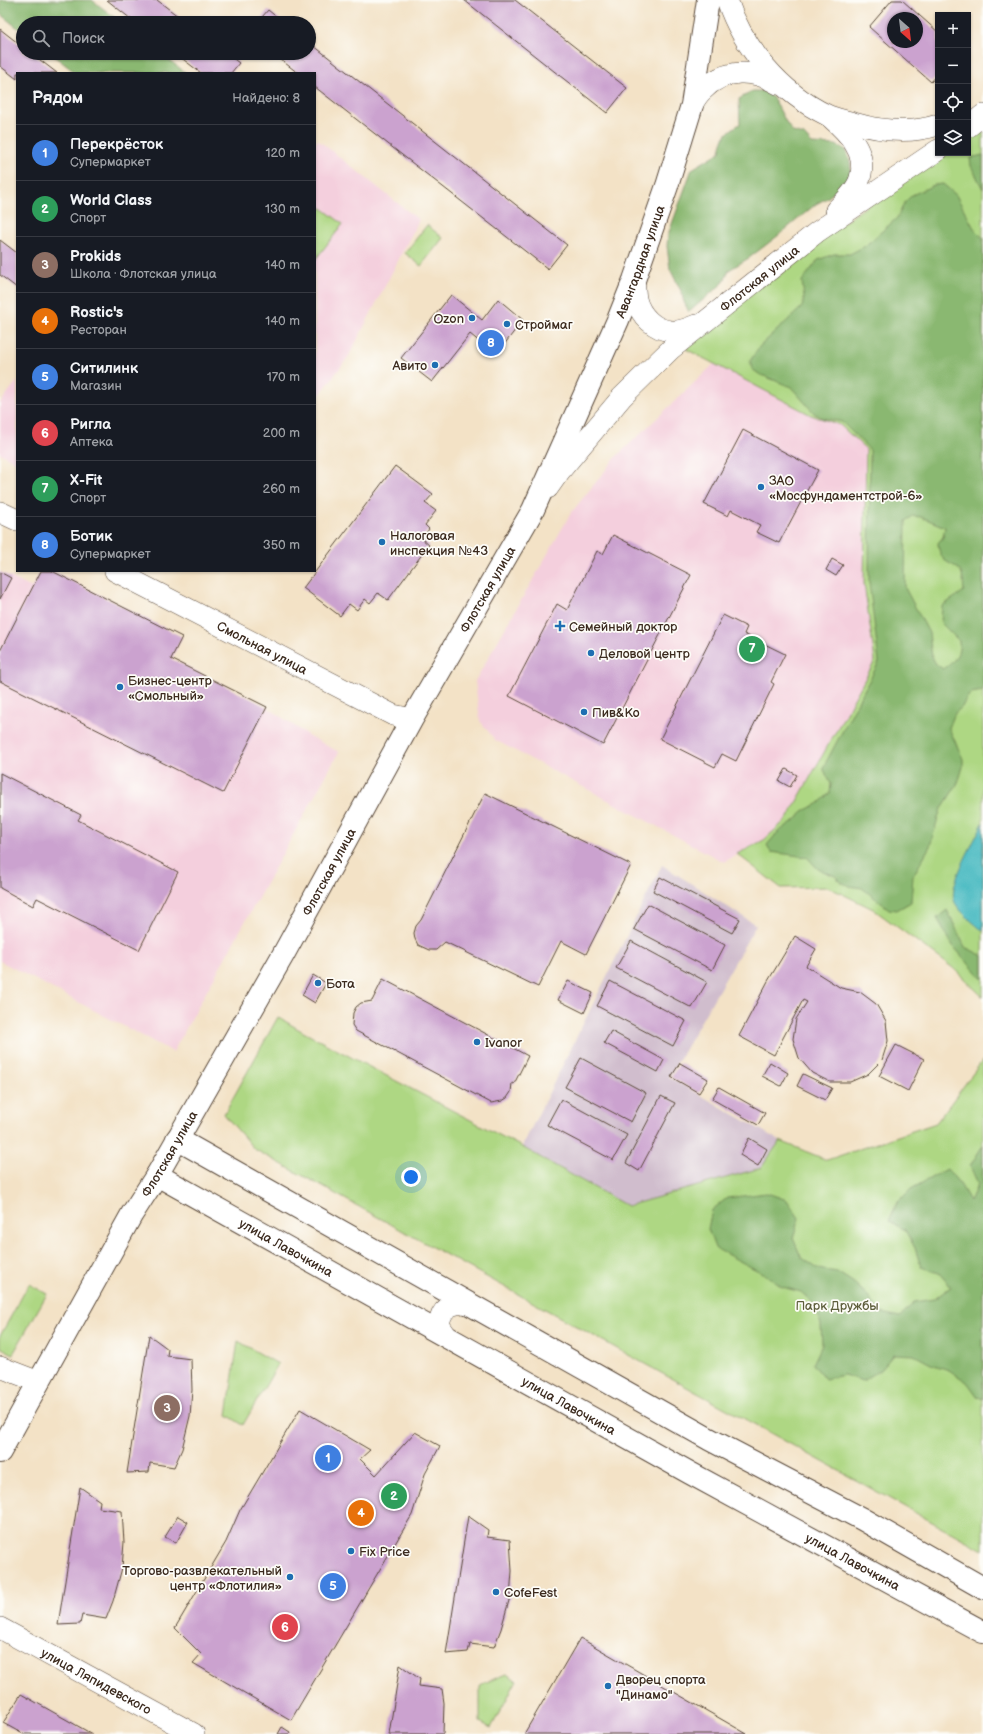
<!DOCTYPE html>
<html lang="ru">
<meta charset="utf-8">
<style>
:root{--surface:#171b24;--page:#242831;--text:#f1f3f6;--muted:#9ea1a6;--line:#363941;--accent:#1f6fb2}
body{margin:0;font-family:"Balsamiq Sans",sans-serif;background:var(--page);color:var(--text)}
.controls{position:absolute;right:12px;top:12px;display:grid;overflow:hidden;border-radius:0px;box-shadow:0 1px 3px #0004}
.controls button{width:36px;height:36px;display:grid;place-items:center;padding:0;border:0;border-bottom:1px solid var(--line);background:var(--surface);color:var(--text);font:20px sans-serif}
.compass{position:absolute;left:887px;top:12px;width:36px;height:36px;border-radius:50%;background:var(--surface);box-shadow:0 1px 3px #0004;rotate:152deg}
.you{position:absolute;left:411px;top:1177px;width:14px;height:14px;margin:-10px;border:3px solid #fff;border-radius:50%;background:#1a73e8;box-shadow:0 0 0 6px #1a73e833}
.badge{display:grid;place-items:center;width:26px;height:26px;border-radius:50%;background:var(--accent);color:#fff;font-size:13px;font-weight:700}
.pin{position:absolute;translate:-50% -50%;border:2px solid #fff;box-shadow:0 1px 4px #0006}
.list{margin:0;padding:0;list-style:none}
h2{display:flex;justify-content:space-between;align-items:center;height:52px;margin:0;padding:0 16px;font-size:17px}
h2 small{font-size:13px;font-weight:400;color:var(--muted)}
.list li{display:grid;grid-template-columns:26px 1fr auto;gap:12px;align-items:center;box-sizing:border-box;height:56px;padding:0 16px;border-top:1px solid var(--line)}
.list b{display:block;font-size:15px;white-space:nowrap}
.list p{margin:0;font-size:13px;white-space:nowrap;color:var(--muted)}
.list em{font-size:13px;font-style:normal;color:var(--muted)}
.icon{flex:none;width:22px;height:22px;fill:none;stroke:currentColor;stroke-width:2;stroke-linecap:round;stroke-linejoin:round}
.map{position:relative;flex:none;width:983px;height:1734px;overflow:hidden}
.search{position:absolute;background:var(--surface);box-shadow:0 1px 3px #0004;left:16px;top:16px;width:300px;height:44px;display:flex;align-items:center;gap:10px;box-sizing:border-box;padding:0 14px;border-radius:22px;color:var(--muted);font-size:15px}
.panel{position:absolute;background:var(--surface);box-shadow:0 1px 3px #0004;left:16px;top:72px;width:300px;height:500px;border-radius:0px}
.map>svg:first-child{display:block}
.built{fill:#f4cfdd}
.industrial{fill:#d0bdcd}
.green{fill:#aed783;stroke:#748050}
.forest{fill:#8ab871;stroke:#627148;fill-rule:evenodd}
.water{fill:#4ebcc3;stroke:#447370}
.building{fill:#cba2cf;fill-rule:evenodd}
.lines{fill:none;stroke-linecap:round;stroke-linejoin:round}
.minor-casing{stroke:#574637;stroke-width:22}
.major-casing{stroke:#574637;stroke-width:24}
.minor{stroke:#fff;stroke-width:21}
.major{stroke:#fff;stroke-width:22}
.poi-dot{fill:#1f6fb2;stroke:#fdfcf7;stroke-width:1.5}
.labels{text-anchor:middle;stroke-width:3.5;stroke-linejoin:round;paint-order:stroke}
.street-label{font-size:13px;fill:#3b2a1e;stroke:#fdfcf7}
.poi-label{font-size:13px;fill:#3b2a1e;stroke:#fdfcf7;text-anchor:start}
.park-label{font-size:13px;fill:#5e5e3c;stroke:#fdfcf7}
</style>
<div class="map">
<svg width="983" height="1734" viewBox="0 0 983 1734">
<rect width="100%" height="100%" fill="#fdfcf7"/>
<filter id="ink" filterUnits="userSpaceOnUse"><feTurbulence type="fractalNoise" baseFrequency=".025" numOctaves="2"/><feDisplacementMap in="SourceGraphic" scale="8" xChannelSelector="R" yChannelSelector="G"/><feConvolveMatrix kernelMatrix="1 2 1 2 8 2 1 2 1" color-interpolation-filters="sRGB"/></filter>
<filter id="wash" filterUnits="userSpaceOnUse"><feTurbulence type="fractalNoise" baseFrequency=".012" numOctaves="4" result="noise"/><feDisplacementMap in="SourceGraphic" scale="16" xChannelSelector="R" yChannelSelector="G"/><feGaussianBlur stdDeviation="0.9" result="paint"/><feColorMatrix in="noise" values="0 0 0 0 0 0 0 0 0 0 0 0 0 0 0 0 0 1.4 0 .05"/><feComposite in="paint" operator="in"/></filter>
<g filter="url(#wash)">
<rect width="100%" height="100%" fill="#f3e2c6"/>
<path class="built" d="M318 140 419 220 349 356 315 401V143Z
M714 364 811 415 840 425 866 449 864 583 875 661 787 819 764 840 724 862 495 740 480 721 475 681 571 513 617 456Z
M17 381V463L0 453V403Z
M41 571H52L182 637 172 659 267 707 309 736 339 752 173 1052 0 961V572L32 588Z"/>
<path class="industrial" d="M662 865 756 925 669 1077 780 1141 761 1168 627 1206 522 1147Z"/>
<path class="green" d="M983 125V997L953 968 873 909 828 887 781 888 737 854 764 840 787 819 875 661 864 583 866 449 840 425 811 415 686 349 789 261 942 153H968V135Z
M315 203 343 224 315 260Z
M427 225 443 238 421 266 405 253Z
M278 1017 305 1033 522 1147 627 1206 761 1168 780 1141 827 1160 936 1123 983 1060V1550L254 1149 224 1114Z
M29 1284 47 1294 13 1354 0 1347V1336Z
M238 1341 278 1364 243 1425 227 1415Z
M506 1674 517 1680 491 1728 480 1722V1687L482 1684Z"/>
<path class="forest" d="M0 0H92L122 23H23V32L0 14Z
M50 53H160L186 73H76Z
M753 91H765L774 99 786 122 793 132 804 135 812 144 836 145 846 150 850 161 851 173 846 183 827 198 816 204 779 235 749 258 729 270 724 282 689 312 684 302 681 291 670 269 667 246 668 235 692 169 720 152C722 137 727 131 740 124L739 99Z
M983 155V189L971 166 970 158Z
M943 184 956 195 975 230 983 238V691L971 693 966 699 962 707 955 713 949 728 963 759V767L958 783 940 811 930 846 913 876 911 902 897 910 889 909 862 888 849 886 841 882 835 876 818 869 807 857 771 852 767 845 778 832 798 818 803 811 818 804 830 793 831 784 823 768 879 662 869 582 870 450 842 422 822 418 814 413 791 387 759 374 752 369 750 361 759 347 802 307 804 298 802 281 818 260 834 254H850L865 246 897 218 905 202 912 195 934 185ZM913 516 921 517 945 527 943 537 938 543C940 569 957 560 962 575 964 580 963 587 964 591L942 606 941 623 959 641C961 653 954 663 943 669L936 664 932 657 929 633 905 588 906 521Z
M947 910 965 947 983 956V980L953 946 937 918Z
M983 1145V1399L978 1397 967 1382 949 1370 931 1364 914 1355 894 1354 880 1370 863 1381 844 1375 825 1379 813 1364 822 1345 821 1325 816 1306 801 1292 782 1287 766 1275 715 1248 708 1229 712 1210 727 1198 767 1193 787 1200 799 1218 793 1238 801 1257 818 1269 837 1272 854 1283 869 1297 881 1313 900 1317 914 1302 934 1299 951 1287 939 1273 921 1267 915 1248 905 1230 889 1221 897 1203 911 1189 947 1169 960 1184 970 1201 978 1184 970 1166Z"/>
<path class="water" d="M983 823V931C976 925 956 909 954 900 949 883 975 840 983 823Z"/>
<g id="blocks">
<path class="building" d="M107 0H157L187 23H136Z
M464 0H515L627 88 607 113Z
M892 0H902L938 32V74L931 82 869 27ZM893 18H917V42H893Z
M268 10 284 23H257Z
M0 29 23 47V53H31L57 73H17V79L0 66Z
M309 42 567 245 548 269 315 87V73H298L272 53H309Z
M175 53H226L239 63 231 73H201Z
M0 240 17 253V288L0 275Z
M451 295 482 320 498 299 523 320 496 355 470 334 432 382 401 358Z
M743 430 818 470 779 543 756 532 760 525 731 510 728 516 704 504Z
M395 466 433 494 425 503 436 511 425 525 429 529 422 539 429 545 388 600 378 593 370 603 365 599 357 610 349 604 340 616 303 588Z
M613 535 691 575 603 745 509 696 557 604 567 610 597 551 603 554Z
M832 559 843 565 836 576 826 570Z
M41 571H52L182 637 171 659 267 707 223 793 0 681V651Z
M0 572 11 578 0 599Z
M723 615 747 627 744 634 785 654 771 682 774 684 736 761 722 754 715 767 660 739Z
M786 769 797 775 790 787 779 781Z
M0 773 81 815 78 820 178 872 139 950 37 898 33 906 0 888Z
M485 793 631 865 586 954 561 941 538 987 445 942 436 950H429L418 945 415 939 414 933 416 926 421 920Z
M660 877 740 919 732 933 653 891Z
M648 904 725 945 712 970 634 929Z
M795 936 816 949 806 966 841 988 860 992 876 1004 886 1021 888 1041 882 1060 868 1074 850 1082H830L812 1073 799 1058 793 1039 796 1019 807 1002 803 1000 774 1055 739 1036 768 981Z
M631 941 707 982 692 1008 616 968Z
M313 975 326 983 315 1003 302 995Z
M383 979 528 1056 514 1084 512 1083 511 1092 507 1098 502 1101 491 1103 356 1031 352 1025 353 1013 356 1007 361 1003 372 1001Z
M568 981 593 993 584 1013 558 1000Z
M610 981 686 1021 673 1046 597 1006Z
M611 1031 664 1060 658 1072 604 1043Z
M896 1045 924 1059 908 1091 879 1076Z
M581 1058 646 1093 631 1122 565 1087Z
M770 1062 788 1073 781 1086 762 1076Z
M680 1063 708 1079 699 1093 671 1077Z
M803 1074 832 1088 825 1100 797 1086Z
M719 1087 765 1113 758 1125 712 1099Z
M661 1096 675 1103 639 1171 626 1163Z
M561 1099 627 1135 613 1160 547 1125Z
M749 1138 767 1149 758 1166 740 1155Z
M149 1335 168 1349 167 1356 191 1359 192 1390 190 1416 182 1449 174 1467 150 1463 149 1472 127 1473Z
M300 1409 370 1450 360 1459 376 1475 415 1432 440 1446 425 1474 412 1515 291 1720 193 1663 201 1654 175 1628 226 1542 240 1510Z
M80 1487 100 1501 99 1508 122 1511 124 1542 122 1568 113 1601 106 1619 82 1615 80 1624 58 1625Z
M178 1516 188 1522 176 1543 165 1537Z
M468 1516 488 1530 487 1537 510 1540 512 1571 510 1597 501 1629 494 1647 470 1644 468 1652 446 1654Z
M580 1638 747 1734H524Z
M400 1665 420 1679 419 1686 442 1689 444 1703 443 1734H389Z
M21 1694 92 1734H23L3 1723Z
M282 1727 290 1732 289 1734H278Z"/>
</g>
</g>
<g filter="url(#ink)">
<use href="#blocks" fill-opacity="0" stroke="#574637" stroke-width="1"/>
<g class="lines">
<g class="minor-casing">
<g id="minor">
<path d="M727 0C743 48 781 93 827 115 835 119 845 120 854 123 881 131 910 134 938 125"/>
<path d="M692 105C695 100 698 94 703 90 725 68 753 69 778 84"/>
<path d="M830 117C847 132 868 152 860 178 857 190 845 201 836 210"/>
<path d="M968 127 983 115"/>
<path d="M634 280C635 287 635 293 636 299 640 316 655 330 671 331 679 332 689 328 696 325"/>
<path id="s1" d="M548 488 560 471 622 397 671 349 817 232 938 150"/>
<path d="M0 512 17 520"/>
<path id="s2" d="M115 571 393 715 412 719"/>
<path d="M448 1338 439 1325C441 1308 451 1303 467 1303"/>
<path d="M0 1367 39 1382"/>
<path id="s3" d="M0 1628 194 1734"/>
</g>
</g>
<g class="major-casing">
<g id="major">
<path d="M177 1139 709 1439 862 1519 983 1588"/>
<path id="s4" d="M157 1175 690 1473 983 1632"/>
<path id="s5" d="M0 1452 132 1214 157 1175 283 955 412 719 533 510 618 320 634 280 667 186 692 105 708 0"/>
</g>
</g>
<use href="#minor" class="minor"/>
<use href="#major" class="major"/>
</g>
</g>
<g class="poi-dot">
<circle cx="472" cy="318" r="4"/>
<circle cx="507" cy="324" r="4"/>
<circle cx="435" cy="365" r="4"/>
<circle cx="761" cy="487" r="4"/>
<circle cx="382" cy="542" r="4"/>
<path d="M558 620h4v4h4v4h-4v4h-4v-4h-4v-4h4z"/>
<circle cx="591" cy="653" r="4"/>
<circle cx="120" cy="687" r="4"/>
<circle cx="584" cy="712" r="4"/>
<circle cx="318" cy="983" r="4"/>
<circle cx="477" cy="1042" r="4"/>
<circle cx="351" cy="1551" r="4"/>
<circle cx="290" cy="1577" r="4"/>
<circle cx="496" cy="1592" r="4"/>
<circle cx="608" cy="1686" r="4"/>
</g>
<g class="labels">
<g class="street-label">
<text dy="5" stroke="none"><textPath href="#s5" startOffset="1353">Авангардная улица</textPath></text>
<text dy="5" stroke="none"><textPath href="#s1" startOffset="299">Флотская улица</textPath></text>
<text dy="5" stroke="none"><textPath href="#s5" startOffset="991">Флотская улица</textPath></text>
<text dy="5" stroke="none"><textPath href="#s2" startOffset="166">Смольная улица</textPath></text>
<text dy="5" stroke="none"><textPath href="#s5" startOffset="667">Флотская улица</textPath></text>
<text dy="5" stroke="none"><textPath href="#s5" startOffset="343">Флотская улица</textPath></text>
<text dy="5" stroke="none"><textPath href="#s4" startOffset="148">улица Лавочкина</textPath></text>
<text dy="5" stroke="none"><textPath href="#s4" startOffset="472">улица Лавочкина</textPath></text>
<text dy="5" stroke="none"><textPath href="#s4" startOffset="796">улица Лавочкина</textPath></text>
<text dy="5" stroke="none"><textPath href="#s3" startOffset="110">улица Ляпидевского</textPath></text>
</g>
<g class="poi-label">
<text x="464" y="323" text-anchor="end">Ozon</text>
<text x="515" y="329">Строймаг</text>
<text x="427" y="370" text-anchor="end">Авито</text>
<text x="769" y="485">ЗАО<tspan x="769" dy="15">«Мосфундаментстрой-6»</tspan></text>
<text x="390" y="540">Налоговая<tspan x="390" dy="15">инспекция №43</tspan></text>
<text x="569" y="631">Семейный доктор</text>
<text x="599" y="658">Деловой центр</text>
<text x="128" y="685">Бизнес-центр<tspan x="128" dy="15">«Смольный»</tspan></text>
<text x="592" y="717">Пив&amp;Ко</text>
<text x="326" y="988">Бота</text>
<text x="485" y="1047">Ivanor</text>
<text x="359" y="1556">Fix Price</text>
<text x="282" y="1575" text-anchor="end">Торгово-развлекательный<tspan x="282" dy="15">центр «Флотилия»</tspan></text>
<text x="504" y="1597">CofeFest</text>
<text x="616" y="1684">Дворец спорта<tspan x="616" dy="15">"Динамо"</tspan></text>
</g>
<g class="park-label">
<text x="837" y="1310">Парк Дружбы</text>
</g>
</g>
</svg>
<div class="controls">
<button>+</button>
<button>−</button>
<button><svg class="icon" aria-label="locate" viewBox="0 0 24 24"><circle cx="12" cy="12" r="6"/><path d="M12 2v4M12 18v4M2 12h4M18 12h4"/></svg></button>
<button><svg class="icon" aria-label="layers" viewBox="0 0 24 24"><path d="M12 4l9 5-9 5-9-5zM3 14l9 5 9-5"/></svg></button>
</div>
<svg class="compass" viewBox="-18 -18 36 36"><path d="M0-13l5 13h-10z" fill="#e53935"/><path d="M0 13l5-13h-10z" fill="#9ea1a6"/></svg>
<div class="you"></div>
<div class="pin badge" style="left:328px;top:1458px;background:#3f7fe0">1</div>
<div class="pin badge" style="left:394px;top:1496px;background:#2e9e5b">2</div>
<div class="pin badge" style="left:167px;top:1408px;background:#8d6e63">3</div>
<div class="pin badge" style="left:361px;top:1513px;background:#e8710a">4</div>
<div class="pin badge" style="left:333px;top:1586px;background:#3f7fe0">5</div>
<div class="pin badge" style="left:285px;top:1627px;background:#e0444e">6</div>
<div class="pin badge" style="left:752px;top:649px;background:#2e9e5b">7</div>
<div class="pin badge" style="left:491px;top:343px;background:#3f7fe0">8</div>
<div class="search"><svg class="icon" aria-label="search" viewBox="0 0 24 24"><circle cx="10" cy="10" r="6"/><path d="M15 15l6 6"/></svg>Поиск</div>
<section class="panel">
<h2>Рядом<small>Найдено: 8</small></h2>
<ul class="list">
<li><span class="badge" style="background:#3f7fe0">1</span><div><b>Перекрёсток</b><p>Супермаркет</p></div><em>120 m</em></li>
<li><span class="badge" style="background:#2e9e5b">2</span><div><b>World Class</b><p>Спорт</p></div><em>130 m</em></li>
<li><span class="badge" style="background:#8d6e63">3</span><div><b>Prokids</b><p>Школа · Флотская улица</p></div><em>140 m</em></li>
<li><span class="badge" style="background:#e8710a">4</span><div><b>Rostic's</b><p>Ресторан</p></div><em>140 m</em></li>
<li><span class="badge" style="background:#3f7fe0">5</span><div><b>Ситилинк</b><p>Магазин</p></div><em>170 m</em></li>
<li><span class="badge" style="background:#e0444e">6</span><div><b>Ригла</b><p>Аптека</p></div><em>200 m</em></li>
<li><span class="badge" style="background:#2e9e5b">7</span><div><b>X-Fit</b><p>Спорт</p></div><em>260 m</em></li>
<li><span class="badge" style="background:#3f7fe0">8</span><div><b>Ботик</b><p>Супермаркет</p></div><em>350 m</em></li>
</ul>
</section>
</div>
